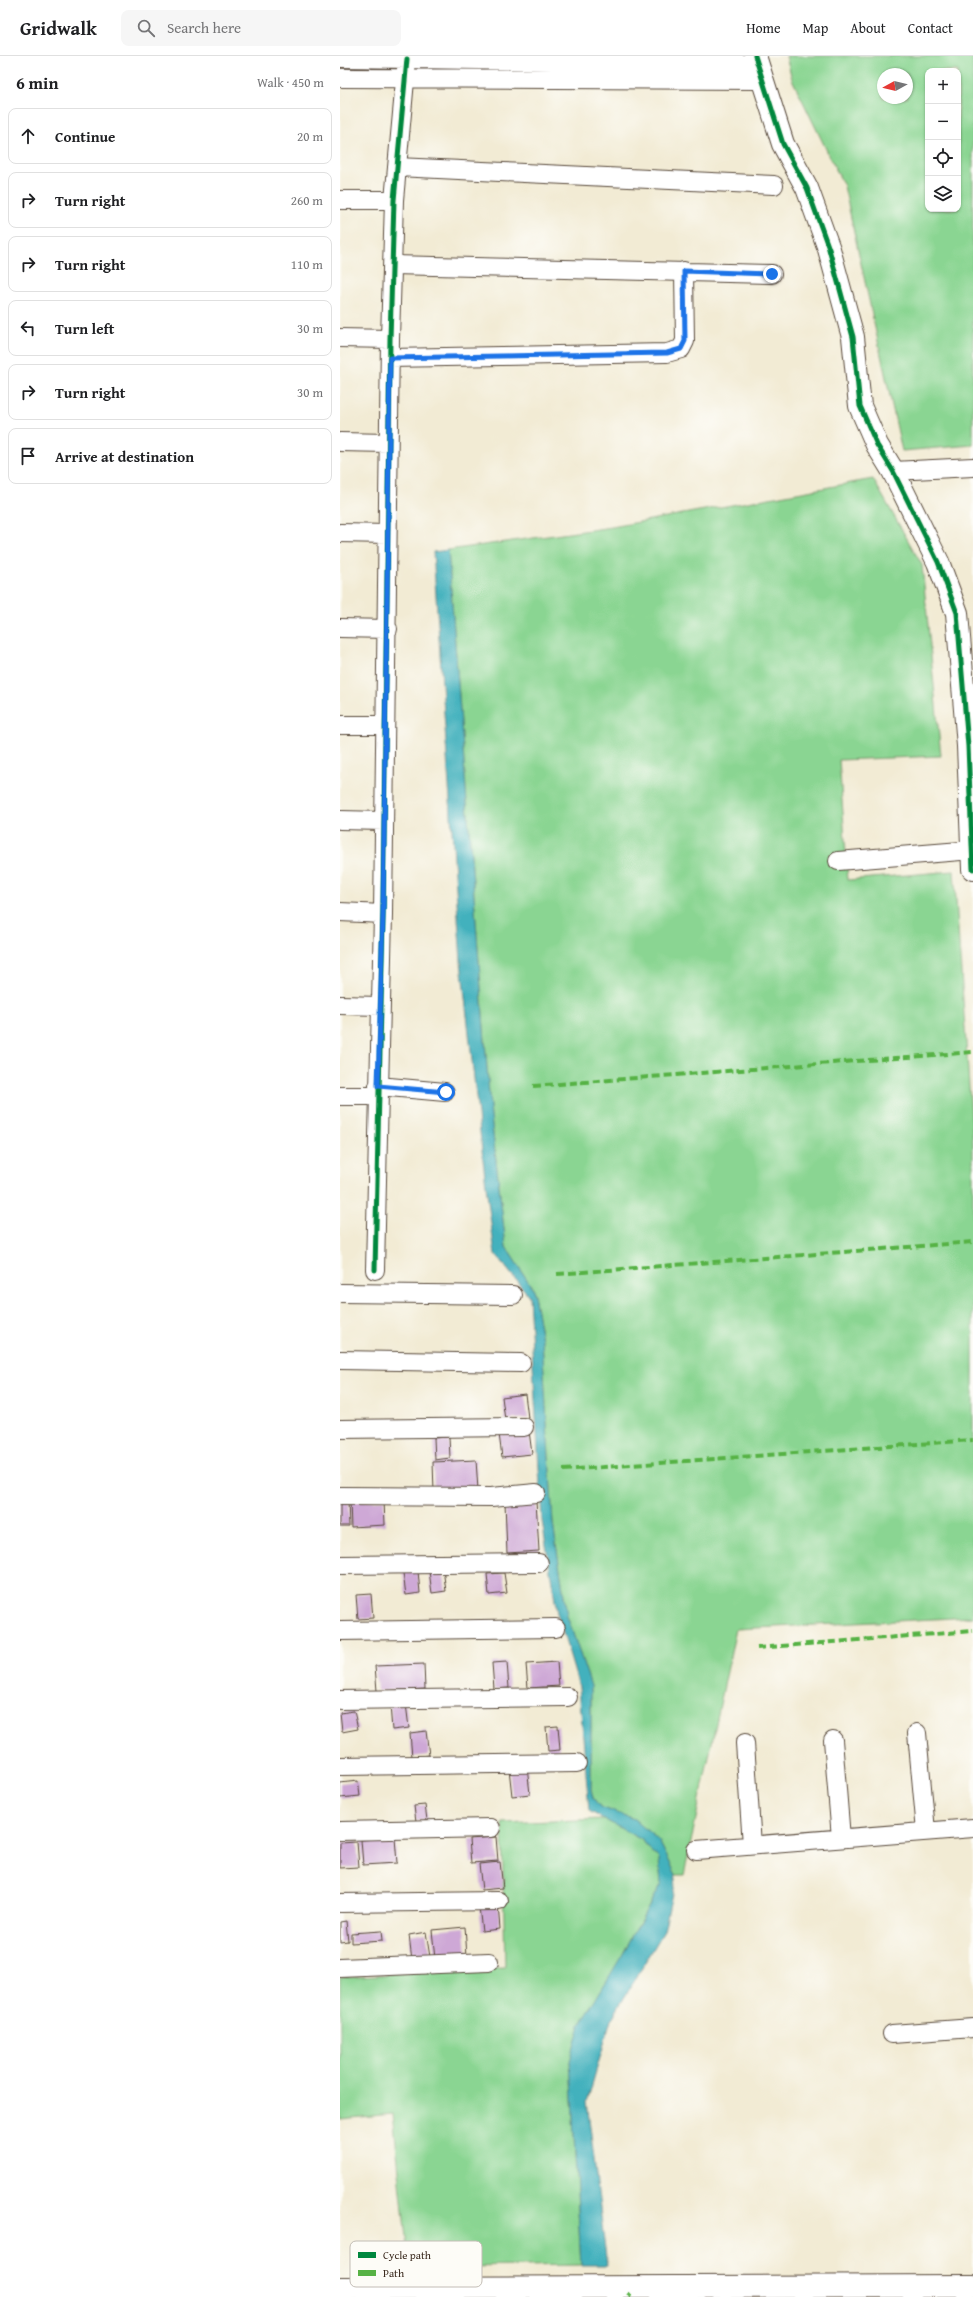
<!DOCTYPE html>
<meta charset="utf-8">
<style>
:root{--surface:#fff;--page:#f6f6f6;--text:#202124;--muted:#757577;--line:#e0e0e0}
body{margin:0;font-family:"Gentium Book Plus",serif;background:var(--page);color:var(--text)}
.controls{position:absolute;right:12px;top:12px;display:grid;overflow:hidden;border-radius:8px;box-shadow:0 1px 3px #0004}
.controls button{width:36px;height:36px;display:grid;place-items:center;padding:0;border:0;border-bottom:1px solid var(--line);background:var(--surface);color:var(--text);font:20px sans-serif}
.compass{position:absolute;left:537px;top:12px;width:36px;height:36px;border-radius:50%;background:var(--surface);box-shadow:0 1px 3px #0004;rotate:262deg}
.stop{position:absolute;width:12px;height:12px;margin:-9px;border:3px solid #1a73e8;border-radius:50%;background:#fff}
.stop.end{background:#1a73e8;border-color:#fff;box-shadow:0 1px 4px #0008}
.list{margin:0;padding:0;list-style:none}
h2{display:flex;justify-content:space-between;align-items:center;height:52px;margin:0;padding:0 16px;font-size:17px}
h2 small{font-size:13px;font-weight:400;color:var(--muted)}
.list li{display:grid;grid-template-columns:26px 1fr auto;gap:12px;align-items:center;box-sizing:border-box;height:56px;margin:0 8px 8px;padding:0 8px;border:1px solid var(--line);border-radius:8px}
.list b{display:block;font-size:15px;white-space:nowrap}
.list em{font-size:13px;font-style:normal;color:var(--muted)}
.icon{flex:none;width:22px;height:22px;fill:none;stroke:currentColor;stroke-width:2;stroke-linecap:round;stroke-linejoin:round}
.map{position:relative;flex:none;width:633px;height:2241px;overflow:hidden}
header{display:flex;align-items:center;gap:24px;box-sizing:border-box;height:56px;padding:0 20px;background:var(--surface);border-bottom:1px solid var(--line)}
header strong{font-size:19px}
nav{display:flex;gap:22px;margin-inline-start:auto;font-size:14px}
.search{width:280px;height:36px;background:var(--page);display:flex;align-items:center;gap:10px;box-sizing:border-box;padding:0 14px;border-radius:8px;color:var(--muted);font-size:15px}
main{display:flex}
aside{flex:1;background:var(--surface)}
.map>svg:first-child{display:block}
.green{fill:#8ad592;stroke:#628058;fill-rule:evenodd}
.water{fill:#42b1bd;stroke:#3e6e6e}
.building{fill:#cea8d6}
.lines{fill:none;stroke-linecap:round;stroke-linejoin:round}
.minor-casing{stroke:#564739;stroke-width:20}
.tertiary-casing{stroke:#564739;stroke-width:24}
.minor{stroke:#fff;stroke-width:18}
.tertiary{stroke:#fff;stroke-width:22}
.quiet{stroke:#57b245;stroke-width:4;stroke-dasharray:8 4;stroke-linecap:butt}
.cycleway-casing{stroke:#fdfcf7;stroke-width:8}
.cycleway{stroke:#00873e;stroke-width:5}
.route{stroke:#1a73e8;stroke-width:5}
.key{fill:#fdfcf7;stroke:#c3bdb6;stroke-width:1}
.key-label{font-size:11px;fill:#3b2a1e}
</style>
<header>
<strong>Gridwalk</strong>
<div class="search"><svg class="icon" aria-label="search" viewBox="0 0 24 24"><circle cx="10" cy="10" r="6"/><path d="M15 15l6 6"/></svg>Search here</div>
<nav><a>Home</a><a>Map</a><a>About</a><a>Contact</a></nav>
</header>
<main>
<aside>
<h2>6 min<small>Walk · 450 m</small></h2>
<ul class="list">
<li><svg class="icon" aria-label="ahead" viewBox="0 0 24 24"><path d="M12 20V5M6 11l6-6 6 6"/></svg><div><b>Continue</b></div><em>20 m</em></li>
<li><svg class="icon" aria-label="right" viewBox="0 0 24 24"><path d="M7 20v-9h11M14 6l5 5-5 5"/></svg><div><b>Turn right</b></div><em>260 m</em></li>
<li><svg class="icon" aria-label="right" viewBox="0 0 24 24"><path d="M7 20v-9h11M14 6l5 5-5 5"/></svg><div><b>Turn right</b></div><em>110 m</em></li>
<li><svg class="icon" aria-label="left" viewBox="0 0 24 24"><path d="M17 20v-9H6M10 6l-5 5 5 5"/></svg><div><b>Turn left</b></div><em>30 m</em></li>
<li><svg class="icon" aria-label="right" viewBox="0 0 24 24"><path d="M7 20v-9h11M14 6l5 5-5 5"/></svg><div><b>Turn right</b></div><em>30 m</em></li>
<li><svg class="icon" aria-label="arrive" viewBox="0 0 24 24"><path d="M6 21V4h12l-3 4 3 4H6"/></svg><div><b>Arrive at destination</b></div></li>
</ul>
</aside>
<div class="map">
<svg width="633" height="2241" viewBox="0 0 633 2241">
<rect width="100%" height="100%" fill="#fdfcf7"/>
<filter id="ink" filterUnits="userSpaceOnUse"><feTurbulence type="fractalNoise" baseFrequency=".025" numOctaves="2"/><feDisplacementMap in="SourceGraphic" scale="8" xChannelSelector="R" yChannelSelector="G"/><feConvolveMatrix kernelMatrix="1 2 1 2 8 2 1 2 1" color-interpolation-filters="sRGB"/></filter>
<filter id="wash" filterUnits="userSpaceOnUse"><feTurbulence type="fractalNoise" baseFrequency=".012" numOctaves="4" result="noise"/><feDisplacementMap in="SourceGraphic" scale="16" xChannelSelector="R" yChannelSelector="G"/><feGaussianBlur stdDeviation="0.9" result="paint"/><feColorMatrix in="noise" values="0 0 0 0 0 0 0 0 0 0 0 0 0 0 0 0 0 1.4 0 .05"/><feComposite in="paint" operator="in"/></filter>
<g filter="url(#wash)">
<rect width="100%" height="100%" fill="#f2ebd4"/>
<path class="green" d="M446 0H633V389L562 395 504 130 452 23ZM588 15H618V153H588ZM543 18H567V42H543Z
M533 423 582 509 601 700 499 704 508 824 614 815 633 1086V1561L396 1573 344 1819H336L319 1785 294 1763 260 1751 253 1742 251 1734V1630L227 1560 213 1468 202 1284 193 1233 166 1191 150 1052 108 494 272 471Z
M264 1763 302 1784 319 1803 321 1827 284 1896 230 2005 241 2209 69 2212 53 2058 0 2063V1921L165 1912 162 1767Z"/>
<path class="water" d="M108 494 150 1052 166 1191 193 1233 202 1284 213 1468 227 1560 251 1630V1734L253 1742 260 1751 294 1763 319 1785 336 1819 324 1875 271 1964 247 2046 267 2209H241L230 2005 240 1969 284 1896 321 1827 319 1803 302 1784 249 1755 239 1631 217 1557 202 1465 189 1240 155 1198 146 1130 121 906 93 496Z"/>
<g id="blocks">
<path class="building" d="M185 1338 188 1362 165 1364 162 1341Z
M189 1375 192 1398 162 1401 159 1378Z
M109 1381 110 1402 95 1404 94 1382Z
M136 1404 138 1434 94 1436 93 1406Z
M44 1444 45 1469 11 1471 10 1446Z
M196 1444 199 1495 167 1497 165 1446Z
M8 1445 9 1470H0V1446Z
M103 1513 106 1535 92 1537 89 1515Z
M78 1515 80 1537 66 1539 63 1517Z
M164 1517 167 1537 149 1539 147 1518Z
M31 1538 33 1562 18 1563 16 1539Z
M167 1606 169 1632 154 1633 152 1607Z
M217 1606 219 1630 188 1632 186 1608Z
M84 1608 85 1633 37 1635 35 1610Z
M66 1648 69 1672 52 1674 50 1649Z
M14 1655 18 1673 2 1676 0 1657Z
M218 1670 220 1694 208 1695 206 1671Z
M86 1675 89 1699 72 1701 70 1677Z
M187 1711 190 1738 172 1740 169 1713Z
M18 1725 20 1740 0 1742V1727Z
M85 1749 87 1764 76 1765 74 1750Z
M156 1781 158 1805 131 1807 129 1783Z
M55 1782 57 1807 23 1809 21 1784Z
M17 1786 19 1811 0 1812V1787Z
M160 1806 163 1832 142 1834 139 1808Z
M158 1849 160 1873 142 1875 139 1851Z
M6 1865 8 1885 0 1886V1866Z
M125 1871 127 1900 95 1903 92 1874Z
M41 1875 42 1885 11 1887V1877Z
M86 1876 90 1901 72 1904 69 1879Z"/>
</g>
</g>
<g filter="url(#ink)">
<use href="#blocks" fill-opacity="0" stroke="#564739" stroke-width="1"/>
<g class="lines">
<g class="minor-casing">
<path id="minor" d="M0 2 417 8
M0 22 422 24
M57 111 434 129
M0 144H54
M53 209 432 218
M0 282 50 283
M50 302 327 297 341 293 345 285 344 215
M0 386 48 387
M553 415 633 411
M0 477 47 478
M0 572 48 573
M0 669H45
M0 764 44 765
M498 805 633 794
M0 856 43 858
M0 949 40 950
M38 1030 105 1036
M0 1040H38
M35 1214 43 858 50 283 54 144 67 3
M0 1237 173 1239
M0 1304 181 1307
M0 1373 184 1371
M0 1440 151 1441 196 1437
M0 1509 199 1507
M0 1575 216 1572
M0 1644 228 1641
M577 1677 586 1775
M493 1684 501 1782
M405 1687 412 1789
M0 1710 237 1707
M0 1775 151 1772
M356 1794 633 1772
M0 1847 159 1845
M0 1912 149 1906
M552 1978 633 1972"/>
</g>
<g class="tertiary-casing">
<path id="tertiary" d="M415 0 443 88 467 132 489 193 513 281 520 350 537 389 553 415 598 506 617 557 628 690 633 813
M0 2232 633 2230"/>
</g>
<use href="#minor" class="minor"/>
<use href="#tertiary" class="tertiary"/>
<path class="quiet" d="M193 1030 633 996
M217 1218 633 1186
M223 1414 633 1384
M417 1592 633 1575
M288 2237 291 2241"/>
<g class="cycleway-casing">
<path id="cycleway" d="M415 0 443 88 467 132 489 193 513 281 520 350 537 389 553 415 598 506 617 557 628 690 633 813
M35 1214 43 858 50 283 54 144 67 3"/>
</g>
<use href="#cycleway" class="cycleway"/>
</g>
</g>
<g class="lines" filter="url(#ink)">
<path class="route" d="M106 1036 38 1030 43 858 50 302 327 297 341 293 345 285 344 215 432 218"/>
</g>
<rect x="10" y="2185" width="132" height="46" rx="6" class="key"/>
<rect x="18" y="2196" width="18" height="6" fill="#00873e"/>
<rect x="18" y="2214" width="18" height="6" fill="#57b245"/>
<g class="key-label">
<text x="43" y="2203">Cycle path</text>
<text x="43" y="2221">Path</text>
</g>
</svg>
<div class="controls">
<button>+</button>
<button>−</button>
<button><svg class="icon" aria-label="locate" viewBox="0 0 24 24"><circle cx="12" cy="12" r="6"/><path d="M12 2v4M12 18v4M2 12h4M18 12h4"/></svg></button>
<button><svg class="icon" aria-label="layers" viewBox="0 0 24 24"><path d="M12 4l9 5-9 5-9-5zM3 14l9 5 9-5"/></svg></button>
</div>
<svg class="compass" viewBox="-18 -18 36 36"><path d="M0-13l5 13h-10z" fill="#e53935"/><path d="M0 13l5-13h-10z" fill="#757577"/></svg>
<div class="stop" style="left:106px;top:1036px"></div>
<div class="stop end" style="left:432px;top:218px"></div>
</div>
</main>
